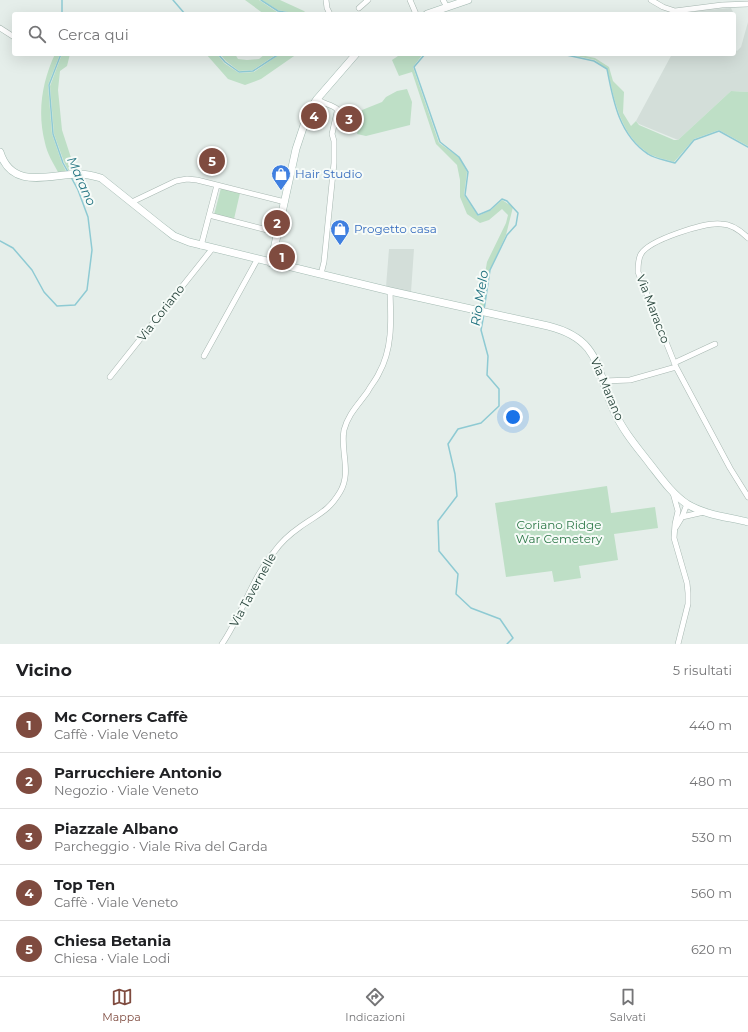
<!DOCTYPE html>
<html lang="it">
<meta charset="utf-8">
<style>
:root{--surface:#fff;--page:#f2f2f2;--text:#202124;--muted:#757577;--line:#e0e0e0;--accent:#7f4b3f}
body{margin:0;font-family:Montserrat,sans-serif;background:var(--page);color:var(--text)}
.you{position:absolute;left:513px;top:417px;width:14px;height:14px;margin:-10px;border:3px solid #fff;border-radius:50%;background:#1a73e8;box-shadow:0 0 0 6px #1a73e833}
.badge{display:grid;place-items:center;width:26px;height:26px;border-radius:50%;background:var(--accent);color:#fff;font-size:13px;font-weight:700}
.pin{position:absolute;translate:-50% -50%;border:2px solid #fff;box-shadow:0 1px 4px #0006}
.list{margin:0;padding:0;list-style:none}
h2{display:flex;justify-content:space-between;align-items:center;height:52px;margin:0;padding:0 16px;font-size:17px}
h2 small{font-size:13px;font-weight:400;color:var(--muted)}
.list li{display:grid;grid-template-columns:26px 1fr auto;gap:12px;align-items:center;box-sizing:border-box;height:56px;padding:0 16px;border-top:1px solid var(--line)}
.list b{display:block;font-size:15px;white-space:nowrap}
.list p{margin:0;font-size:13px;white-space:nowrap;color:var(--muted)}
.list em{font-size:13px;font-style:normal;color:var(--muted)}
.icon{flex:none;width:22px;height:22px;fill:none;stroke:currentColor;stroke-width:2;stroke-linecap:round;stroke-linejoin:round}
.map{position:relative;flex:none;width:748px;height:644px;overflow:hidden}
.search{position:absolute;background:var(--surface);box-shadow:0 4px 16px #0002;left:12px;right:12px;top:12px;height:44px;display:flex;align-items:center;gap:10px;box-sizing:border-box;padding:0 14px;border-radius:4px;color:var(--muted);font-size:15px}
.sheet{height:332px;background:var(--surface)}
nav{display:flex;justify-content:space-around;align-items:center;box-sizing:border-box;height:56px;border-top:1px solid var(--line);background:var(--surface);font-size:11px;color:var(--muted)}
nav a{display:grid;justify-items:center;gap:2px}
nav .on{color:var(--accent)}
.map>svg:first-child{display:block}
.built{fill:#d3ded9}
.green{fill:#bedfc6}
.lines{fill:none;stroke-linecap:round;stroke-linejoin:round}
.stream{stroke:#8ecad3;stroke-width:1.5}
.minor-casing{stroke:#a7b7b1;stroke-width:6}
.secondary-casing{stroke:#a3bab2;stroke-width:8}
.minor{stroke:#fff;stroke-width:5}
.secondary{stroke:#fff;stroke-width:7}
.labels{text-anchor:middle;stroke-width:4;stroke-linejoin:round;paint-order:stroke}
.shop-label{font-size:12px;fill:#366cbe;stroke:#f6fbf8;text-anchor:start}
.street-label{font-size:12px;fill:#244138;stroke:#f6fbf8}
.park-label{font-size:12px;fill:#2d7848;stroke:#f6fbf8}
.water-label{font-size:13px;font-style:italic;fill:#1d707e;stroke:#f6fbf8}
</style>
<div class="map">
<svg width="748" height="644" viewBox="0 0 748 644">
<rect width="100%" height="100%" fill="#e5eeea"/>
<path class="built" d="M731 8 734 14V15L693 14 695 11Z
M748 22V92L731 91 678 140 639 124 636 121 672 54H734V49L737 51 741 47Z
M389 249H414L411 292 386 287Z"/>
<path class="green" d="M245 0H259L277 12 289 14H264Z
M262 0H280L304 11 307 14H297L278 10Z
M55 54H60L48 85 52 134 62 163 66 171 58 172C53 163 47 153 45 143 37 112 42 82 55 54Z
M62 54H70L67 66 60 71 58 90 62 130 75 170H68L64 162 54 134 50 86Z
M206 54H217L224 63 239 73 254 72 280 54H297L261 79 245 85 228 79Z
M220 54H235L238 59 247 60 259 59 265 54H277L253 70 239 71 226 61Z
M401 54H423L413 67 439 143 459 157 467 172 464 195 478 216 491 210 502 200 513 207 506 235 490 270 484 310 479 309 487 262 506 223 508 215 502 209 489 220 480 223 467 214 460 197V180L457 165 436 144 412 72 399 76 392 60Z
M566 54H576L595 58 609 67 613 81 624 92 623 113 631 126 636 121 639 125 674 140H678L731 91 748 92V146L719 130 694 139 674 162C666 159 655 158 648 153 619 133 615 100 607 69L595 60Z
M407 89 412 102 410 125 366 136 357 134 362 110 382 102 386 97 397 91Z
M221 188 240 193 234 219 214 215Z
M607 486 611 513 655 507 658 528 614 534 618 560 579 566 581 578 554 582 552 571 506 577 495 503Z"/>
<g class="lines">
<path class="stream" d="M62 0V14
M173 0 185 14
M261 0 278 11 295 14
M61 54 49 85 53 134 63 163 68 172
M218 54 225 62 239 72 253 71 279 54
M425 54 414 67 440 142 459 157 468 172 465 195 478 215 490 210 502 199 507 201 518 213 516 225 507 235 490 270 484 310
M562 54 594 61 607 69C613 100 619 135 648 154 655 159 666 160 675 163L694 140 719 131 748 147
M0 241 13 248 32 270 44 292 57 306 75 305 87 290 92 250 88 217 78 190 71 177
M484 314 481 330 488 356 487 375 499 389V406L481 423 458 429 448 444 455 474 457 496 438 521 439 551 458 574 456 594 471 608 500 619 513 638 507 644"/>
<g class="minor-casing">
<path id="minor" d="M326 0 327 8 330 14
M410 0 416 14
M443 0 447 7
M651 0 663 7 675 11 722 5 748 4
M359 8 368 0
M0 28 14 37
M317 99C323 104 331 104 337 109V112L332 134 334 141V163L324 262 321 274
M132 202 176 181 187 179 197 180 285 202
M209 215 279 233
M748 238C741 231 731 224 721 224 705 222 649 240 641 254 638 259 638 266 638 272L676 367 730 468 748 497
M201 246 217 185
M204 356 257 260
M674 363 715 344
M110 377 212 249
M604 381 630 380 676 367
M673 493 678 511 675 524 674 538 687 583 688 593V604L678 644
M682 517 687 504
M676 527 682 517 704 512
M222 644C242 615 252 578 274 552 281 542 290 534 300 527 318 514 328 512 340 492 352 472 340 451 344 430 348 414 359 404 368 391 371 385 376 380 379 373 393 348 391 319 390 291"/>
</g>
<g class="secondary-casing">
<path id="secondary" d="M427 14 468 0
M0 152C12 191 51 174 79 174 87 174 94 176 101 178L161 226 174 236 189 242 390 291 548 326C601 339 596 370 614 411 623 431 637 447 650 464 661 478 672 494 687 504 705 515 728 517 748 522
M271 263 296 149 305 122 310 110 317 99 356 54"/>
</g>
<use href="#minor" class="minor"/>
<use href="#secondary" class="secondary"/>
</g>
<defs>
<g id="shop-pin" transform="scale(1)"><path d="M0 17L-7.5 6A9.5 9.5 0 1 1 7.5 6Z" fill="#3f7fe0" stroke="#f6fbf8"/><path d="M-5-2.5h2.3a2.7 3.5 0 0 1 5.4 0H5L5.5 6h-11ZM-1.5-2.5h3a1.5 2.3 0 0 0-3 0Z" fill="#fff"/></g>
</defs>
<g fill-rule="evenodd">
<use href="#shop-pin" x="281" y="174"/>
<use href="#shop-pin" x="340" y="229"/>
</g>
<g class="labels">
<g class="shop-label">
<text x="295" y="178">Hair Studio</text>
<text x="354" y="233">Progetto casa</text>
</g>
<g class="street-label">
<text transform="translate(653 309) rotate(69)" y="4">Via Maracco</text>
<text transform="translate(161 313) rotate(-52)" y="4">Via Coriano</text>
<text transform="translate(607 389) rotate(67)" y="4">Via Marano</text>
<text transform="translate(253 590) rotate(-61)" y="4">Via Tavernelle</text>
</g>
<g class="park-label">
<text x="559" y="529">Coriano Ridge<tspan x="559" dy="14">War Cemetery</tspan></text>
</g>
<g class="water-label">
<text transform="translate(82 181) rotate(66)" y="5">Marano</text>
<text transform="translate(479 298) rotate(-81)" y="5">Rio Melo</text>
</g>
</g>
</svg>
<div class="you"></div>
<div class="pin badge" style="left:282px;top:257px">1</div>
<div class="pin badge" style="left:277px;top:223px">2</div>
<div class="pin badge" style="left:349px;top:119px">3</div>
<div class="pin badge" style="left:314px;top:116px">4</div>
<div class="pin badge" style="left:212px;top:161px">5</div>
<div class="search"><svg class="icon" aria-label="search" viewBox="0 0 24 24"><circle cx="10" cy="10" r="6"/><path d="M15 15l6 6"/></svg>Cerca qui</div>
</div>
<section class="sheet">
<h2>Vicino<small>5 risultati</small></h2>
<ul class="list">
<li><span class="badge">1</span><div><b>Mc Corners Caffè</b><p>Caffè · Viale Veneto</p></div><em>440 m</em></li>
<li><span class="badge">2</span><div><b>Parrucchiere Antonio</b><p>Negozio · Viale Veneto</p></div><em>480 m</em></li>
<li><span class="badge">3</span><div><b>Piazzale Albano</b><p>Parcheggio · Viale Riva del Garda</p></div><em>530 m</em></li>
<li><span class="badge">4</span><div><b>Top Ten</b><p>Caffè · Viale Veneto</p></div><em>560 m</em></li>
<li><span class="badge">5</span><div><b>Chiesa Betania</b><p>Chiesa · Viale Lodi</p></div><em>620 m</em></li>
</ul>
</section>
<nav>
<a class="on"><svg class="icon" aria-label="map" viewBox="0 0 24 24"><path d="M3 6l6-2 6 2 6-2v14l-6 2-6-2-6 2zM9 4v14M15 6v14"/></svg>Mappa</a>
<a><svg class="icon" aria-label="directions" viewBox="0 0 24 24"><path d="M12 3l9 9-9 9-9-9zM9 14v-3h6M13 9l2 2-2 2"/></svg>Indicazioni</a>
<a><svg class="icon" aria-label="saved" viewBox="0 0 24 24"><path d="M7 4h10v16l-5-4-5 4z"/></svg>Salvati</a>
</nav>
